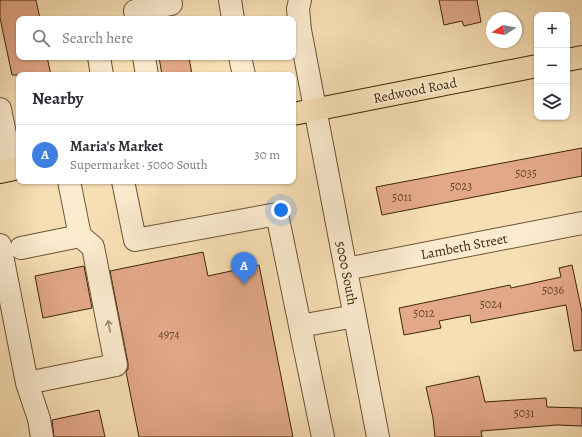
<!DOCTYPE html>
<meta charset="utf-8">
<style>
:root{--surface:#fff;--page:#f2f2f3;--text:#2b2b33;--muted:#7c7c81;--line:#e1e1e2;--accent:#b45309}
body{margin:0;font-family:Alegreya,serif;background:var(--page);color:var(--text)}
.controls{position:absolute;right:12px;top:12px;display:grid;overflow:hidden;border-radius:8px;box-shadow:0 1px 3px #0004}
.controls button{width:36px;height:36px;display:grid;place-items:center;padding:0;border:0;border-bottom:1px solid var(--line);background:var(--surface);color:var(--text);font:20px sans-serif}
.compass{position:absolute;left:486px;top:12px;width:36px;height:36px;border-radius:50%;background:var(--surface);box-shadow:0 1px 3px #0004;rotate:259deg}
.you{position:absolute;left:281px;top:210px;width:14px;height:14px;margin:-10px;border:3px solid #fff;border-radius:50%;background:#1a73e8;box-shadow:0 0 0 6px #1a73e833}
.badge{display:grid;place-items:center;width:26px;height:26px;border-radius:50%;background:var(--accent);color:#fff;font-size:13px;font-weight:700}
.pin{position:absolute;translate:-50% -33px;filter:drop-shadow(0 1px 2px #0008)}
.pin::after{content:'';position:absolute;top:21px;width:14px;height:12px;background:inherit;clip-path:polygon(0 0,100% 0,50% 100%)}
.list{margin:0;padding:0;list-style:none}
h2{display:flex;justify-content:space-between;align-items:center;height:52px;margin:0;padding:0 16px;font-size:17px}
h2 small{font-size:13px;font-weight:400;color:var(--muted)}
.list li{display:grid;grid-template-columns:26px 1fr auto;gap:12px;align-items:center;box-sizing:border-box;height:60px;padding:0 16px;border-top:1px solid var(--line)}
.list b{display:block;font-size:15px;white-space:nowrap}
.list p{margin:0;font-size:13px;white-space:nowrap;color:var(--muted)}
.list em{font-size:13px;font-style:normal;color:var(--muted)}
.icon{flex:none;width:22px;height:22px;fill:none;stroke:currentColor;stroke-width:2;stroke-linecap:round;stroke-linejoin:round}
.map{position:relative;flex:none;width:582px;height:437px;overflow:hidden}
.search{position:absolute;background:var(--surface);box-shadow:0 1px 3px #0004;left:16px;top:16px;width:280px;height:44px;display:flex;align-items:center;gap:10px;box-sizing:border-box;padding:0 14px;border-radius:8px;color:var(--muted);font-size:15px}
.panel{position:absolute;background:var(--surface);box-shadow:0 1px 3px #0004;left:16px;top:72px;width:280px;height:112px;border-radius:8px}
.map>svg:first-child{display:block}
.building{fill:#e2a888;stroke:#3f260b}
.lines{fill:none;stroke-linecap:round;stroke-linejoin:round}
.minor-casing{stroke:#6d5435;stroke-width:24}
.major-casing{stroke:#3f260b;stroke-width:24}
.minor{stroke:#faeace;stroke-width:22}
.major{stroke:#f7dfb4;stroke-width:22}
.oneway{stroke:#9c886c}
.labels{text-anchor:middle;stroke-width:4;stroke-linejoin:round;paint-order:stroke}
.number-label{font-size:12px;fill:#68462a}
.street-label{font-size:14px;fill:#3f260b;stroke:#faeace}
</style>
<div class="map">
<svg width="582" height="437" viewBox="0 0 582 437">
<rect width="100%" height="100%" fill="#f7dfb4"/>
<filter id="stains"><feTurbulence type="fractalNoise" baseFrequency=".005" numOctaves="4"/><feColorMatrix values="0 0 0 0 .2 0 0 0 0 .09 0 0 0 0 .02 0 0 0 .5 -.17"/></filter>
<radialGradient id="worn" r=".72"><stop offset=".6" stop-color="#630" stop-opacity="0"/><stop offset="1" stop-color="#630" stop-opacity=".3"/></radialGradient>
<path class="building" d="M0 0H36L40 19H19V57H47L51 75H12L0 18Z
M439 0H477L481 22 464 26 462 21 444 25Z
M159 57H189L192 75H162Z
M582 148V176L382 215 376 187Z
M203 252 208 276 259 265 293 437H139L126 372 128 369V363L110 271Z
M572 265 582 312V350L574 351 566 305 471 323 470 315 439 321 441 328 404 335 399 308 510 285 511 288 561 277 559 268Z
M84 266 92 308 43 318 35 276Z
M479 376 485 402 546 398 547 407 582 408V426L557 425 481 431 482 437H435L433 418 426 387Z
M99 410 105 437H54L52 420Z"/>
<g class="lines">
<g class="minor-casing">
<path id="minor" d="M230 0 233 19
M300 0 298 9 300 30 378 437
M137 19 135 11 171 4
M99 57 102 75
M144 57 147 75
M240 57 244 75
M0 109 12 169
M123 181 135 240 277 214 323 437
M0 245 27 383 39 419 42 437
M21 248 80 236 69 181
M346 269 582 223
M300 326 355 316
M27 383 116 365 93 247 80 236"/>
</g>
<g class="major-casing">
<path id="major" d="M567 60 582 57
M293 114 537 66
M0 172 19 168"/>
</g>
<use href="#minor" class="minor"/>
<use href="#major" class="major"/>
</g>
<defs><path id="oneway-shaft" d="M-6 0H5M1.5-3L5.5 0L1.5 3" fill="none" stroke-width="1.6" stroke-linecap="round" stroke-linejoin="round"/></defs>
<use class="oneway" href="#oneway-shaft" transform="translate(109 326) rotate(-101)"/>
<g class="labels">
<g class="number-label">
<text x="526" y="177">5035</text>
<text x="461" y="190">5023</text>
<text x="402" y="201">5011</text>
<text x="553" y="294">5036</text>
<text x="491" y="308">5024</text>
<text x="424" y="317">5012</text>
<text x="169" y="338">4974</text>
<text x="524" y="417">5031</text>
</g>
<g class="street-label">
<text transform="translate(415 90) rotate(-11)" y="5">Redwood Road</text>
<text transform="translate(464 246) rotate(-11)" y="5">Lambeth Street</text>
<text transform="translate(347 273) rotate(79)" y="5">5000 South</text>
</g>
</g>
<rect width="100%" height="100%" filter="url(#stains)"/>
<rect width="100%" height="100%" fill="url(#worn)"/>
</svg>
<div class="controls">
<button>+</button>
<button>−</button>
<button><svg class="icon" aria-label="layers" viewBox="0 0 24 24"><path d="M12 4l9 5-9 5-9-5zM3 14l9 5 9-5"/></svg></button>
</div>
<svg class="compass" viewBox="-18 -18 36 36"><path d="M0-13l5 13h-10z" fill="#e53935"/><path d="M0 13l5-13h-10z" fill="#7c7c81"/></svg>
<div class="you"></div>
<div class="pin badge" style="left:244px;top:285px;background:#3f7fe0">A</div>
<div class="search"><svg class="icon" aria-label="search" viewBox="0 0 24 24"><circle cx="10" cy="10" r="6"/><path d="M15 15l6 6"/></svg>Search here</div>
<section class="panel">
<h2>Nearby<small></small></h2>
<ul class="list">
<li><span class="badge" style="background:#3f7fe0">A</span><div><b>Maria's Market</b><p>Supermarket · 5000 South</p></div><em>30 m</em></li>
</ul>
</section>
</div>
